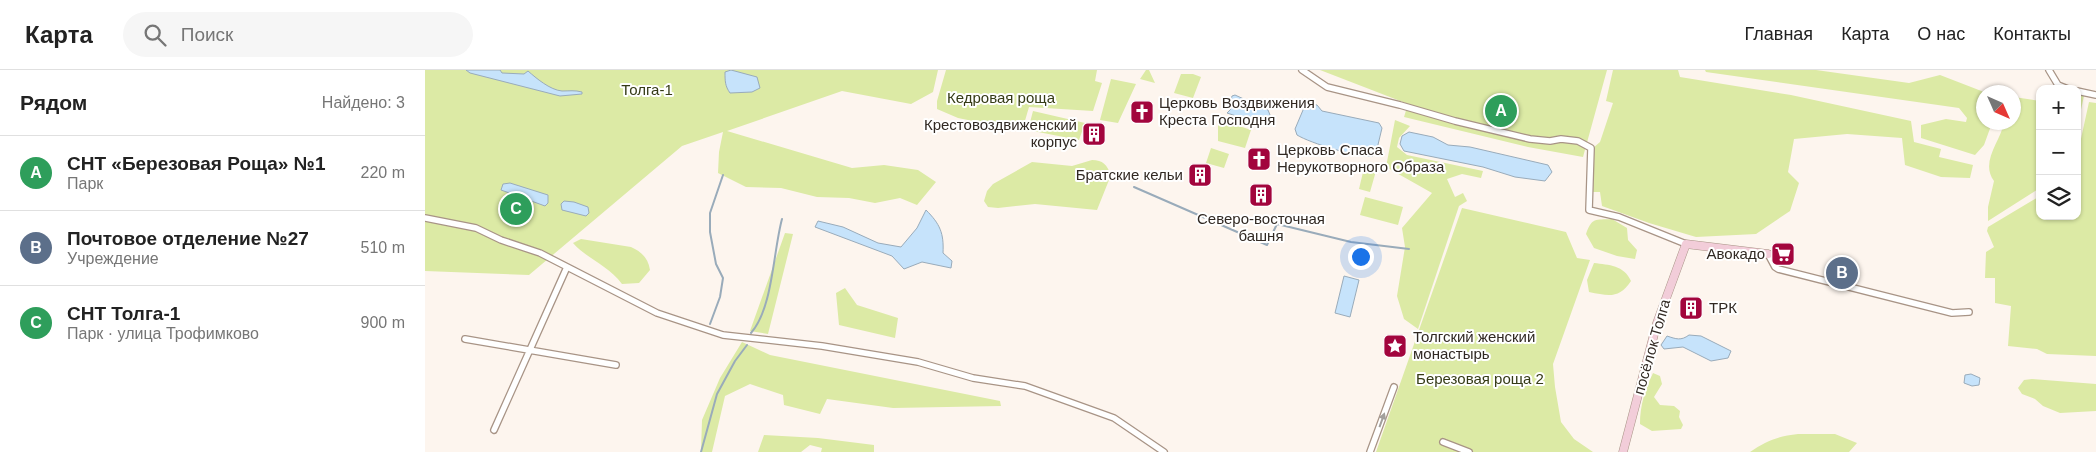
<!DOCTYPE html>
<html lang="ru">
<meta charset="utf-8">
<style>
:root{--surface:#fff;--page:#f6f6f6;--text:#222;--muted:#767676;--line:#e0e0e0;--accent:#b45309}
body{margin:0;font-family:Arial,sans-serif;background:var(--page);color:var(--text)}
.controls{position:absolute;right:15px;top:15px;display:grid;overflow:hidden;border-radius:10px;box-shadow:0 1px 4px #0004}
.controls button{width:45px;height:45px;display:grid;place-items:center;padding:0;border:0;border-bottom:1px solid var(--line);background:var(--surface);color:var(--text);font:25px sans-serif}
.compass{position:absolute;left:1551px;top:15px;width:45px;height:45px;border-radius:50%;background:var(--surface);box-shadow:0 1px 4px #0004;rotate:135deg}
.you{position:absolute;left:935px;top:186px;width:18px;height:18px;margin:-12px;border:4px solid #fff;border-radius:50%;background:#1a73e8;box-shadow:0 0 0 8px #1a73e833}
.badge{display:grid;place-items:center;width:32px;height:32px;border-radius:50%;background:var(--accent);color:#fff;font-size:16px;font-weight:700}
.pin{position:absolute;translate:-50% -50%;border:2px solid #fff;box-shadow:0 1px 5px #0006}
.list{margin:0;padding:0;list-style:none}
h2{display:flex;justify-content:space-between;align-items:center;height:65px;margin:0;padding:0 20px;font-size:21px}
h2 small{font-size:16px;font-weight:400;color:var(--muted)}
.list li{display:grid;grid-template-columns:32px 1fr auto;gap:15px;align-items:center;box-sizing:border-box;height:75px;padding:0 20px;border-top:1px solid var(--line)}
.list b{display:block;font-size:19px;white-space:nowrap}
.list p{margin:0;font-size:16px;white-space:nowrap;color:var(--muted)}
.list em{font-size:16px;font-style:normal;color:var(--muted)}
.icon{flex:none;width:28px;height:28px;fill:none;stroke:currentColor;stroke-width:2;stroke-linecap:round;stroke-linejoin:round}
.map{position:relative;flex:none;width:1671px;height:382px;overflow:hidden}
header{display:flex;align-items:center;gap:30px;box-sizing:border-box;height:70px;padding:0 25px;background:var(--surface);border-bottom:1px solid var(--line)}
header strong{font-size:24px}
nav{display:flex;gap:28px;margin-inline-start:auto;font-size:18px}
.search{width:350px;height:45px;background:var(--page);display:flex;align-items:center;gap:12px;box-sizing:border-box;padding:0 18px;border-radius:28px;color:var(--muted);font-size:19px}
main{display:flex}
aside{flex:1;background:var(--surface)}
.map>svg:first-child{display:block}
.green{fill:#dceaa5}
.water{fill:#c6e3fb;stroke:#99abba}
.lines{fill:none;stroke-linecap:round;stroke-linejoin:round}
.stream{stroke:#99abba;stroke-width:2}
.street-casing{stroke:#a89486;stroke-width:8}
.secondary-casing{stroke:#a89486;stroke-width:9}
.street{stroke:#fff;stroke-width:5.5}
.secondary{stroke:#f2cdd9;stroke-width:8}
.oneway{fill:#a29f9c}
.labels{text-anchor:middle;stroke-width:4;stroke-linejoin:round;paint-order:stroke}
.park-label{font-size:15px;fill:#353b16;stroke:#fff}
.poi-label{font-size:15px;fill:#312923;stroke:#fff;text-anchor:start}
.street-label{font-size:15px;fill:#312923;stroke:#fff}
</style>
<header>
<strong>Карта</strong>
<div class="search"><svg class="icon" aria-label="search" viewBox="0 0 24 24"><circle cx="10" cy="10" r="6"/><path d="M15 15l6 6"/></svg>Поиск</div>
<nav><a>Главная</a><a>Карта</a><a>О нас</a><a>Контакты</a></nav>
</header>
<main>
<aside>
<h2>Рядом<small>Найдено: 3</small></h2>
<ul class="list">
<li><span class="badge" style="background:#2e9e5b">A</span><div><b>СНТ «Березовая Роща» №1</b><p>Парк</p></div><em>220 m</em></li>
<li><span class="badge" style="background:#5c6f8a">B</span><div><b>Почтовое отделение №27</b><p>Учреждение</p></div><em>510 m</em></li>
<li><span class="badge" style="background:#2e9e5b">C</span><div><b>СНТ Толга-1</b><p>Парк · улица Трофимково</p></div><em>900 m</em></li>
</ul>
</aside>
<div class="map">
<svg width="1671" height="382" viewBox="0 0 1671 382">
<rect width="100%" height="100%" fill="#fdf5ee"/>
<path class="green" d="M0 0H513L508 22 486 34 417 21 302 61 427 98 459 95 493 100 511 112 492 135 475 128 450 133 424 128 392 127 356 118 321 117 293 103 294 82 298 62 257 76 104 205 0 201Z
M521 0H672L670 11 677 13 668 41 604 37 597 61 533 48 512 39V31Z
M721 0H724L730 13 715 9Z
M895 0H1182L1158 87 1103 77 979 47 983 34Z
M1188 0H1253L1255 7 1366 25 1486 51 1489 72 1516 79 1514 87 1548 95 1545 108 1516 107 1480 95 1477 68 1422 64 1369 69 1363 102 1374 113 1365 141 1331 164 1271 167 1224 153 1177 136 1175 122H1168V78L1175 72 1188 33 1181 31Z
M1280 0H1391L1484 13 1515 5 1559 22 1558 52 1567 53 1559 75 1550 85 1496 68V55L1521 49 1541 52 1542 48 1534 38 1281 2Z
M756 4H768L776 7 768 28 749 23Z
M686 9 711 14 693 53 675 50Z
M1652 25 1659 26 1652 58Z
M1589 27 1615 31V118L1563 151V137L1569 111C1555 92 1575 72 1579 53L1588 52Z
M1664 32 1671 33V286L1622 284 1612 279 1583 276 1586 236 1570 233V208H1560L1561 182 1569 177 1562 161 1563 157 1615 126V146H1652V87Z
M608 41 660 53 654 70 603 60Z
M793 49 826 60 820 78 793 71Z
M970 50 985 56 974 68 972 77 982 85 1058 101 1056 108 1037 104 1022 109 1030 127 1038 123 1042 131 1034 136 993 259 979 249 972 226 980 177 977 158 1007 123 961 97Z
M786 78 804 84 799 98 781 93Z
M667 90C678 90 682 95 686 105L672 140 610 134 573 138 563 137 559 131 562 121 568 114 607 92 647 96Z
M939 98 951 101 945 122 934 119Z
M940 127 978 137 973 155 935 145Z
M1037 138 1141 162 1152 188 1165 190 1128 294 1130 317 1136 352 1149 369 1168 382H951Z
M1187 149 1202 158 1203 170 1212 180 1210 189 1192 186 1169 178 1161 164C1167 147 1170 150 1187 149Z
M360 163 368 164 343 264 325 261Z
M156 169 206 177C217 182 223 188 225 200L214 213 197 214C183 195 162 189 148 173Z
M1169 193C1184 195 1199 195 1206 211 1194 229 1184 226 1164 222L1162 210Z
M420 218 432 235 473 248 470 268 414 255 411 223Z
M317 272 345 285 575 331 576 336 468 338 402 329 395 344 359 335 358 325 325 314 300 326 287 382H276L277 350 295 308Z
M1228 303 1235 306 1237 314 1229 327 1235 335 1249 336 1255 341 1254 347 1258 355 1256 359 1227 361 1215 354C1215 335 1220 320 1228 303Z
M1607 309 1671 314V341L1635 343 1618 336 1610 329 1597 324 1593 318 1599 310Z
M1373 364H1410L1432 373 1424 382H1325C1341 371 1353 366 1373 364Z
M339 365 393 368 449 375V382H396L397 378 385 375 376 382H333Z"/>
<path class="water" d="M41 0H75L77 3 99 4 103 1C111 8 125 20 137 21 144 21 150 20 157 22V24L135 26 45 3Z
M306 0 332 7 335 18 327 22 305 23C300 16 300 11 300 2Z
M810 25 843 40 845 45 842 56 802 43 806 39 804 36 807 26Z
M881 33 892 35 897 41 954 53 957 58 951 83 948 86C933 88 885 73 872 65L870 59Z
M984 62 1008 67 1023 75 1045 77 1123 95 1127 102 1120 111 1090 107 1058 97 979 81 975 74 977 66Z
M85 113 123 125V133L120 136 76 120 78 114Z
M139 131 149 132 163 137 164 143 161 146 137 140 136 134Z
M501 140C515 154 519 163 518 183L527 191 526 198 497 192 479 199 467 186 390 157 393 151 418 157 453 173 476 177 492 158Z
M919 206 934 210 925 247 910 243Z
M1264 265 1276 266 1306 281 1303 288 1286 291 1258 277 1239 279 1236 275 1242 266C1251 269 1256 271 1264 265Z
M1546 304 1555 308 1554 315 1547 316 1539 313 1540 305Z"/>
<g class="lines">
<path class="stream" d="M709 117 842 175 852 154 926 172 984 179
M285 254 295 227 298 208 291 194 285 162V143L298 105
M326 263C348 238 348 182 357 149
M276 382 292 324 310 291 322 275"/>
<g class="street-casing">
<path id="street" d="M877 0 902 17 975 35 1030 51 1105 69 1125 71 1136 69 1153 71 1166 78 1164 140 1194 147 1261 174
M1624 0 1633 15 1643 19
M1652 21 1671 25
M0 148 51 158 76 170 115 183 232 243 298 265 397 276 493 292 548 308 600 316 689 348 739 382
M1343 184 1350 197 1353 199 1527 243 1544 242
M40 269 191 295
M69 360 142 197
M1018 372 1044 382
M945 382 969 317"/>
</g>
<g class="secondary-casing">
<path id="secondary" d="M1198 382 1232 253 1261 174 1343 184"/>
</g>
<use href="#street" class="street"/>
<use href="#secondary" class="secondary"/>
</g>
<defs><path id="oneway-solid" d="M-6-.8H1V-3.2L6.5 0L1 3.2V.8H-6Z" transform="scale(1.25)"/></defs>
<use class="oneway" href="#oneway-solid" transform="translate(957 350) rotate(-70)"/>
<defs>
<g id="church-square" transform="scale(1.25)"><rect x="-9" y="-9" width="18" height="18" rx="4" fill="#a2053d" stroke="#fff"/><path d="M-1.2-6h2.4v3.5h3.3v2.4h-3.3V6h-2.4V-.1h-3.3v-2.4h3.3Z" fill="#fff"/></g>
<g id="building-square" transform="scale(1.25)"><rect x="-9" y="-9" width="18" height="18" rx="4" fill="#a2053d" stroke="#fff"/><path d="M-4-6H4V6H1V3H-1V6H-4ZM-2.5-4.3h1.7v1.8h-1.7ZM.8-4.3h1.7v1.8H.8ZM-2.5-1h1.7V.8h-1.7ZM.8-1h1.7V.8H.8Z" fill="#fff"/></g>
<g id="supermarket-square" transform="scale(1.25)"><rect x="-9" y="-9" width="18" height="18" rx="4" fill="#a2053d" stroke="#fff"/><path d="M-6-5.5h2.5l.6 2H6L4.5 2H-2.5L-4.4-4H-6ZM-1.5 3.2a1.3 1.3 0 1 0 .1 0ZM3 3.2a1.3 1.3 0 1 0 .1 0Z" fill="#fff"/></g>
<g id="sight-square" transform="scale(1.25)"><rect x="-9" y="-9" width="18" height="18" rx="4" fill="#a2053d" stroke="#fff"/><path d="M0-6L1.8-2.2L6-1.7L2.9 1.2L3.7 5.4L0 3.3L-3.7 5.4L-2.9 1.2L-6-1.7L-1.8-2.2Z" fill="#fff"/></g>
</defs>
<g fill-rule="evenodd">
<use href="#church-square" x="717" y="42"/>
<use href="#building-square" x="669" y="64"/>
<use href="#church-square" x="834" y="89"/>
<use href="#building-square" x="775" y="105"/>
<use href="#building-square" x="836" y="125"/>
<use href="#supermarket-square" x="1358" y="184"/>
<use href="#building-square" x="1266" y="238"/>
<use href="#sight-square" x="970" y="276"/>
</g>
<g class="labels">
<g class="park-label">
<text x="222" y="25">Толга-1</text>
<text x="576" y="33">Кедровая роща</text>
<text x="1055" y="314">Березовая роща 2</text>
</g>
<g class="poi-label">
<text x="734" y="38">Церковь Воздвижения<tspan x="734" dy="17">Креста Господня</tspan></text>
<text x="652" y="60" text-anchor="end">Крестовоздвиженский<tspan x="652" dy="17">корпус</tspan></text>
<text x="852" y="85">Церковь Спаса<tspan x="852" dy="17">Нерукотворного Образа</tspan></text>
<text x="758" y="110" text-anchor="end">Братские кельи</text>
<text x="836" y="154" text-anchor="middle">Северо-восточная<tspan x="836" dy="17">башня</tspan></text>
<text x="1340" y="189" text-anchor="end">Авокадо</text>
<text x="1284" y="243">ТРК</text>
<text x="988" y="272">Толгский женский<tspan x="988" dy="17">монастырь</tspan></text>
</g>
<g class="street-label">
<text transform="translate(1227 277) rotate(-74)" y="5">посёлок Толга</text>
</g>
</g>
</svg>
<div class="controls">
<button>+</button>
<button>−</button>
<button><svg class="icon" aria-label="layers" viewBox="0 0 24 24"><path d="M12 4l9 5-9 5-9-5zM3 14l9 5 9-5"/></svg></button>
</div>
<svg class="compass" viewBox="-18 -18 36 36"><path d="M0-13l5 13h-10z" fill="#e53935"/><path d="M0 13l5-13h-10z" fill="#767676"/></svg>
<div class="you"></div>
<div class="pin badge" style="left:1076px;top:41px;background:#2e9e5b">A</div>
<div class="pin badge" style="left:1417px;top:203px;background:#5c6f8a">B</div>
<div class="pin badge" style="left:91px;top:139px;background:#2e9e5b">C</div>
</div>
</main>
